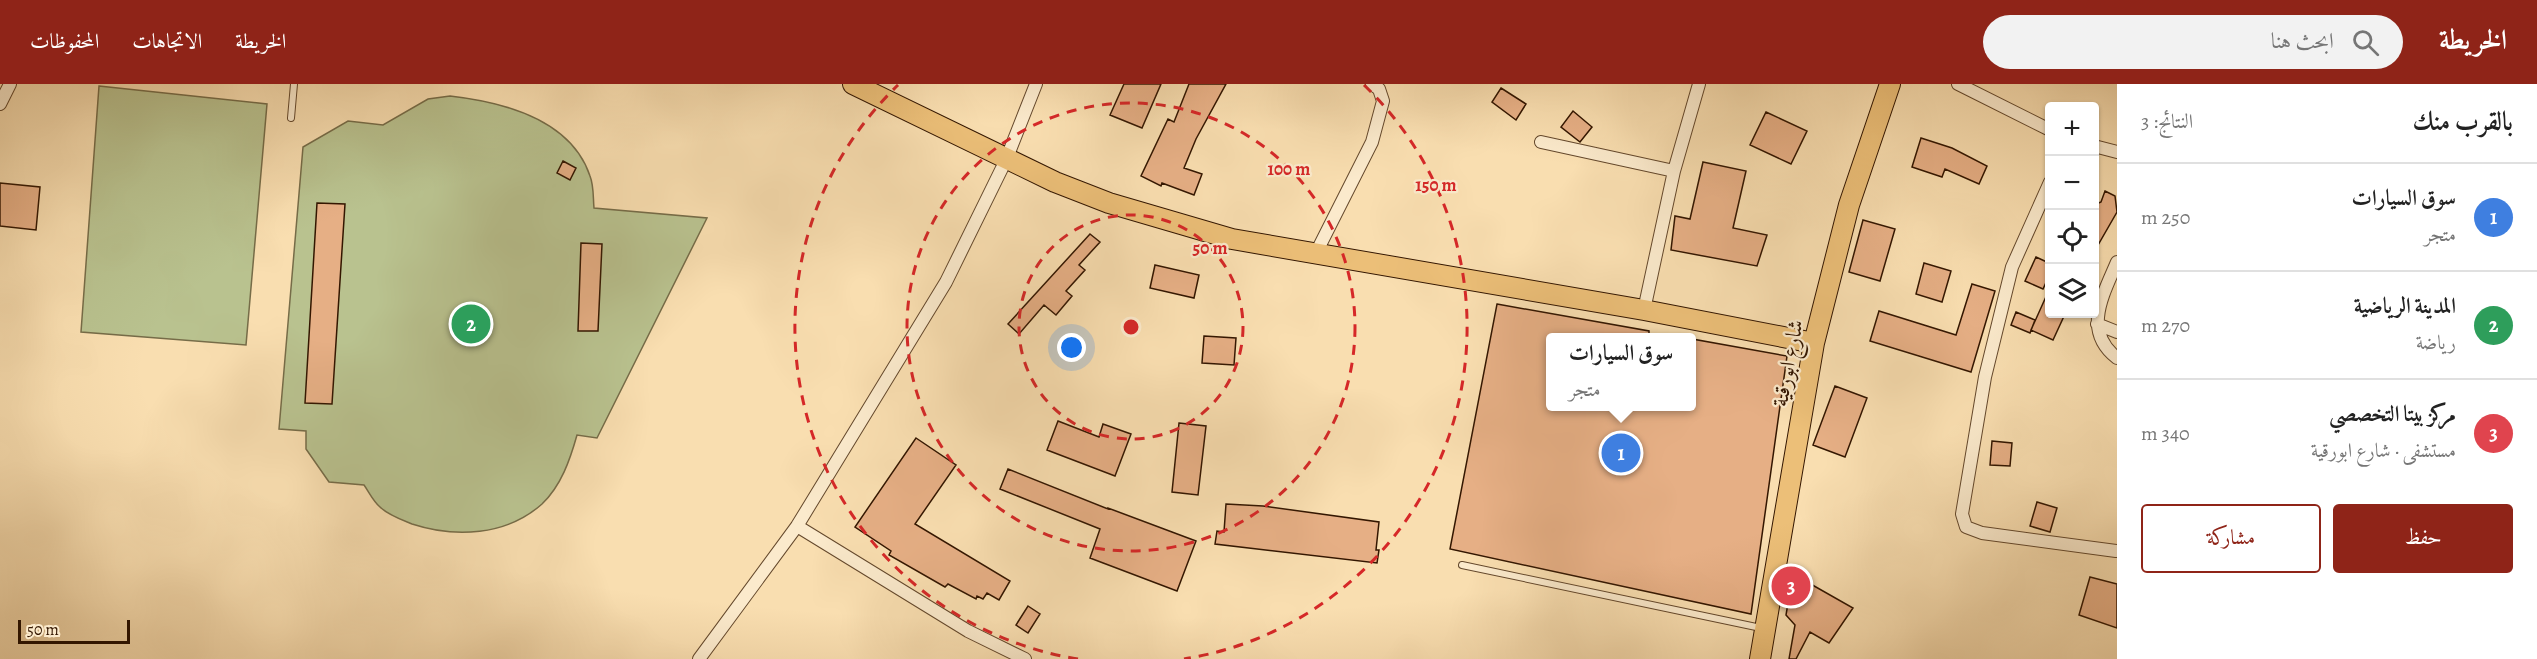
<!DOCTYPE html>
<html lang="ar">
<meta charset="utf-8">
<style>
:root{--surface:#fff;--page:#f2f2f2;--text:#222;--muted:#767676;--line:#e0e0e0;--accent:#8f2418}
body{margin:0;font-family:Alegreya,Amiri,serif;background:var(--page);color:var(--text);direction:rtl}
.controls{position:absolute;right:18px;top:18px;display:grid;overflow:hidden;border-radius:6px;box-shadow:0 2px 4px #0004}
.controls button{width:54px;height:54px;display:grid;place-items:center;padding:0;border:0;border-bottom:2px solid var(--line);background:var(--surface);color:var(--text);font:30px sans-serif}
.scale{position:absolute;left:18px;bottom:15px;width:112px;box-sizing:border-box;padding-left:6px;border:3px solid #331600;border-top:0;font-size:16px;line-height:21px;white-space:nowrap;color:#331600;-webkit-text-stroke:4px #fbeacc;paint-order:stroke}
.you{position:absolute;left:1072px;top:264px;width:21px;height:21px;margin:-15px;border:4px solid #fff;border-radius:50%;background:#1a73e8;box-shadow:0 0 0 9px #1a73e833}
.badge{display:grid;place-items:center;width:39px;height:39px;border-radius:50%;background:var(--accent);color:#fff;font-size:20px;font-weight:700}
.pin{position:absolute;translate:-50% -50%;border:3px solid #fff;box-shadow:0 2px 6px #0006}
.popup{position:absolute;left:1546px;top:249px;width:150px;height:78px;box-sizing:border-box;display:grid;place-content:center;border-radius:6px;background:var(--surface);filter:drop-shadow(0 2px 4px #0005);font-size:20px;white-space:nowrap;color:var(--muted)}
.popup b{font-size:22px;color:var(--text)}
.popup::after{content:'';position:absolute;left:50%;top:100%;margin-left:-12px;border:12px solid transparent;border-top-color:var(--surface)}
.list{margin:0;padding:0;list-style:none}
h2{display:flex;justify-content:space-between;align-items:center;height:78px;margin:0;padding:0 24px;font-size:26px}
h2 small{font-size:20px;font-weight:400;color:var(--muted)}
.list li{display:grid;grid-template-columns:39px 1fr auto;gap:18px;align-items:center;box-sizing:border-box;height:108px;padding:0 24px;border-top:2px solid var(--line)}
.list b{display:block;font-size:22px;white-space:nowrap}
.list p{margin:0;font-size:20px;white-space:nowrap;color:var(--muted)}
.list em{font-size:20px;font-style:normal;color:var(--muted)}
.actions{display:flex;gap:12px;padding:18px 24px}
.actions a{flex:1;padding:14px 0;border:2px solid var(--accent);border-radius:6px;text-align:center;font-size:21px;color:var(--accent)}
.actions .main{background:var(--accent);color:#fff}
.icon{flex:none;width:33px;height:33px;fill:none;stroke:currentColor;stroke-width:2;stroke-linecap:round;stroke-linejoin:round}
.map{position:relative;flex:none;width:2117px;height:575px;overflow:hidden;direction:ltr}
header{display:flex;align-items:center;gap:36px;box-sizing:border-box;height:84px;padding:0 30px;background:var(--accent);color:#fff}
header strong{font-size:28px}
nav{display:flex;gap:33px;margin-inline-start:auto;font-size:21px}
.search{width:420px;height:54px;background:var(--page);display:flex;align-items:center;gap:15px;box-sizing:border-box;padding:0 21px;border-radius:33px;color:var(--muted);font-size:22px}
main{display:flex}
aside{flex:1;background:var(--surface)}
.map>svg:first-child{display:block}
.green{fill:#b9c28f;stroke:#766c48;stroke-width:1.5}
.building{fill:#e6af85;stroke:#331600;stroke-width:1.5}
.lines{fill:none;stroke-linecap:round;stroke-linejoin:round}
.lane-casing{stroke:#64482c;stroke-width:8}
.street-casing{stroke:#64482c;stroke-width:14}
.primary-casing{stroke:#331600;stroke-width:22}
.lane{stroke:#fbeacc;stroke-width:6}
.street{stroke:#fbeacc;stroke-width:12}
.primary{stroke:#ecbf78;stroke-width:20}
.ring{fill:none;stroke:#d62828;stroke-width:3;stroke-dasharray:10 8}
.labels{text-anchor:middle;stroke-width:4.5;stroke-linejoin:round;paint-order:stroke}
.street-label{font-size:22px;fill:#331600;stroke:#fbeacc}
.centre{fill:#d62828;stroke:#fbeacc;stroke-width:3}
.ring-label{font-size:18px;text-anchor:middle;font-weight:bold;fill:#d62828;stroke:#fbeacc;stroke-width:4.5;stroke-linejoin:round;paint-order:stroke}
</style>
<header>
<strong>الخريطة</strong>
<div class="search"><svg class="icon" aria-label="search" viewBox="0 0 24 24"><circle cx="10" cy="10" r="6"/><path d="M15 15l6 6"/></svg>ابحث هنا</div>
<nav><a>الخريطة</a><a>الاتجاهات</a><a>المحفوظات</a></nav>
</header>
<main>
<aside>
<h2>بالقرب منك<small>النتائج: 3</small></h2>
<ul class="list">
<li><span class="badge" style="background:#3f7fe0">1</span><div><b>سوق السيارات</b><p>متجر</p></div><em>250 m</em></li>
<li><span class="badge" style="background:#2e9e5b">2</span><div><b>المدينة الرياضية</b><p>رياضة</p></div><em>270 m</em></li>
<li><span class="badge" style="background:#e0444e">3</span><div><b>مركز بيتا التخصصي</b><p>مستشفى · شارع ابورقية</p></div><em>340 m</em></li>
</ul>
<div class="actions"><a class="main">حفظ</a><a>مشاركة</a></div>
</aside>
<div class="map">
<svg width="2117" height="575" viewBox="0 0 2117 575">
<rect width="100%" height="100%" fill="#f9deb0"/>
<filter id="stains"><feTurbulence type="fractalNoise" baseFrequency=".00333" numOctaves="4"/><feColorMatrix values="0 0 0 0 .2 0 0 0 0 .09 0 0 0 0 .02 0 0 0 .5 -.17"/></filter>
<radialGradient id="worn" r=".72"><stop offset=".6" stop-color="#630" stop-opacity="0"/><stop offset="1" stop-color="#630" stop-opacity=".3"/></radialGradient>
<path class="green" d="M99 2 267 20 246 261 81 248Z
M450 12C503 18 571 35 590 92 594 102 593 114 594 124L707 134 597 354 577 351C570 376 561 402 542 420 506 452 455 454 412 440 402 436 388 431 380 423 373 417 369 408 364 401L329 398 306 365V347L279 345 303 63 348 37 383 41 428 15Z"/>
<path class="building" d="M1124 0H1161L1142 44 1110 31Z
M1189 0H1226L1196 55 1184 84 1202 90 1194 111 1162 99 1161 102 1141 92 1168 35 1174 38Z
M1501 4 1526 20 1516 36 1492 18Z
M1573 27 1592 43 1580 58 1561 43Z
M1766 28 1807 47 1791 80 1750 61Z
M1921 54 1952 64 1987 82 1979 100 1945 85 1942 93 1912 83Z
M563 77 576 84 570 96 557 89Z
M1703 78 1746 87 1733 144 1767 151 1757 182 1671 166 1675 132 1690 135Z
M0 99 40 103 36 146 0 142Z
M2105 107 2115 112 2117 128 2094 168V121L2101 118Z
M317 119 345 120 332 320 305 319Z
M1863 136 1895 145 1880 197 1849 188Z
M1090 150 1100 158 1079 181 1085 186 1066 207 1072 212 1056 231 1044 221 1019 250 1008 240Z
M581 159 602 160 598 247H578Z
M2036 173 2049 179V192L2043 205 2025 197Z
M1924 179 1951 187 1942 218 1916 210Z
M1155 181 1199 191 1194 214 1150 204Z
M1972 200 1995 207 1971 288 1870 257 1879 227 1956 251Z
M2049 206V230H2065L2053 256 2031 246Z
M1497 220 1649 247V254H1551V322H1692V255L1787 272 1751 530 1450 465Z
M2016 228 2035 236 2030 249 2011 241Z
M1204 252 1236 254 1234 281 1202 279Z
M1835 302 1867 314 1845 373 1813 361Z
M1058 337 1099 353 1103 340 1131 350 1115 392 1047 366Z
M1179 339 1206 342 1198 411 1172 408Z
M916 354 956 381 915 440 1010 497 999 516 987 509 983 515 977 512 976 515 948 500 945 503 889 471 891 467 855 443Z
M1992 357 2012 359 2010 382 1990 381Z
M1008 385 1108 425V424L1196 457 1177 507 1090 474 1100 445 1000 405Z
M2037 418 2057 424 2050 448 2030 442Z
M1226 420 1263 422 1379 438 1376 466H1379L1377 479 1215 460 1217 447 1224 448Z
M1793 490 1853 524 1829 559 1810 548 1796 575H1789L1795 541 1786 531Z
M2090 493 2117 500V544L2079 531Z
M1028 522 1040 530 1028 549 1016 541Z"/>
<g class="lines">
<g class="lane-casing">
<path id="lane" d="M291 34 294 0
M1462 481 1761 544"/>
</g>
<g class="street-casing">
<path id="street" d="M1958 0 2050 46
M0 20 10 0
M1541 58 1674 87
M2094 62 2117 68
M2050 98 2012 183 1985 293 1962 430 1966 443 1982 449 2116 467
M1315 171 1372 58 1383 17 1379 5 1372 0
M2117 178C2103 211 2082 247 2117 274
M1644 226 1674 87 1699 0
M2097 240 2117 248
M797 442 968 547 1025 575
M699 575 797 442 946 198 1006 76 1036 0"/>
</g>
<g class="primary-casing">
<path id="primary" d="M853 0 1055 98 1109 119 1232 155 1644 226 1814 259
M1760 575 1814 259 1849 121 1890 0"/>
</g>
<use href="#lane" class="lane"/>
<use href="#street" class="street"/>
<use href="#primary" class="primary"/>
</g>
<g class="ring">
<circle cx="1131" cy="243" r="112"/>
<circle cx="1131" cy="243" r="224"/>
<path d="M1078 575A336 336 0 0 1 898 1M1364 1A336 336 0 0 1 1184 575"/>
</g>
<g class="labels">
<g class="street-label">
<text transform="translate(1787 279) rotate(-79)" y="8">شارع ابورقية</text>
</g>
</g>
<circle cx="1131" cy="243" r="9" class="centre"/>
<g class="ring-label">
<text x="1289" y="91">100 m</text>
<text x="1436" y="107">150 m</text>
<text x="1210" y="170">50 m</text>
</g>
<rect width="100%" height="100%" filter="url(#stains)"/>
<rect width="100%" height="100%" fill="url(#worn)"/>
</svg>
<div class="controls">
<button>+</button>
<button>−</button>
<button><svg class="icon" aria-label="locate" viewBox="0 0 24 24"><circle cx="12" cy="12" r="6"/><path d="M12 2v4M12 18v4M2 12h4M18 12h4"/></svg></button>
<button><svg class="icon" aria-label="layers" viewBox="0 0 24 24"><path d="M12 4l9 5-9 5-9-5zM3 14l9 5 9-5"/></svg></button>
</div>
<div class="scale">50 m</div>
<div class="you"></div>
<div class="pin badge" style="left:1621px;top:369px;background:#3f7fe0">1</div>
<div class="popup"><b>سوق السيارات</b>متجر</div>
<div class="pin badge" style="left:471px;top:240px;background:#2e9e5b">2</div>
<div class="pin badge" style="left:1791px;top:502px;background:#e0444e">3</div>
</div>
</main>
